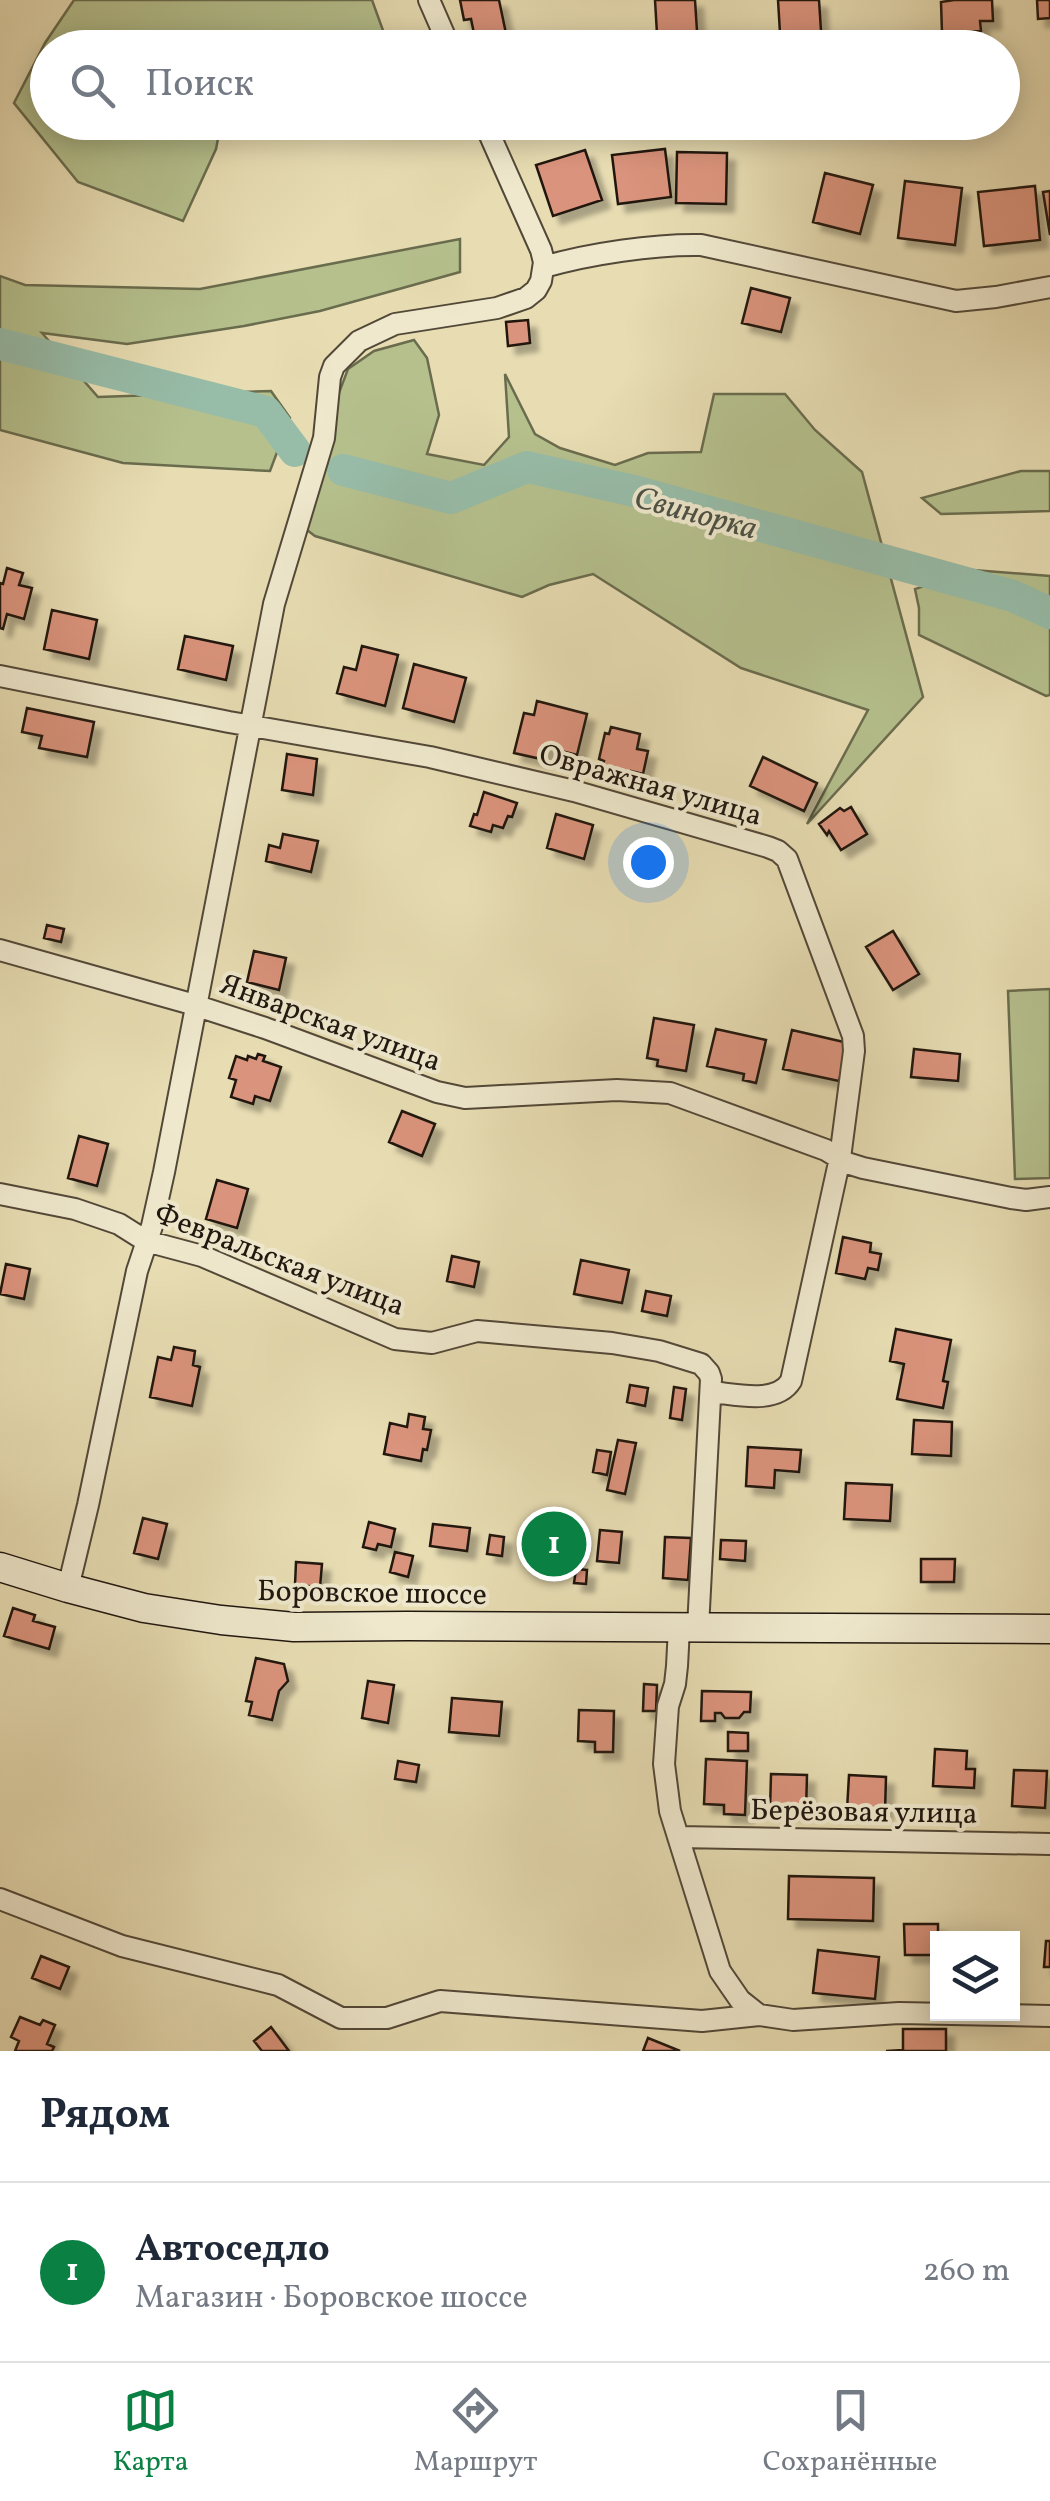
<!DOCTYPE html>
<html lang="ru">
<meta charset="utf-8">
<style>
:root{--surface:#fff;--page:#f2f2f3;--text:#1f2937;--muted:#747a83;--line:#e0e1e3;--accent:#0b8043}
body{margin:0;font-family:Vollkorn,serif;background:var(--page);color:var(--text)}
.controls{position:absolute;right:30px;bottom:30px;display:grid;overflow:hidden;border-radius:0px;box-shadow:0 5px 25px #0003}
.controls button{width:90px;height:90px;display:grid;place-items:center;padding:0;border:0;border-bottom:2px solid var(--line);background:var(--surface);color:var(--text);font:50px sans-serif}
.you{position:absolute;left:648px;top:862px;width:35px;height:35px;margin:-25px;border:8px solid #fff;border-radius:50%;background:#1a73e8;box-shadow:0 0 0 15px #1a73e833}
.badge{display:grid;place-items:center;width:65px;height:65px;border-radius:50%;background:var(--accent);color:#fff;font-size:32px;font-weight:700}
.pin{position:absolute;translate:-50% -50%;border:5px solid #fff;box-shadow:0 2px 10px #0006}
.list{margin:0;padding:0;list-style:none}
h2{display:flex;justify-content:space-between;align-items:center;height:130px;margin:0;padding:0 40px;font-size:42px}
h2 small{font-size:32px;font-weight:400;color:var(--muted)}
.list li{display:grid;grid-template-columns:65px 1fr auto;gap:30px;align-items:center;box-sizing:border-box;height:180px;padding:0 40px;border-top:2px solid var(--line)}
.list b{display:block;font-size:38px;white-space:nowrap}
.list p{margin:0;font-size:32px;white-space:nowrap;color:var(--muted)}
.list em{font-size:32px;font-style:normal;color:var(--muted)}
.icon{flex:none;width:55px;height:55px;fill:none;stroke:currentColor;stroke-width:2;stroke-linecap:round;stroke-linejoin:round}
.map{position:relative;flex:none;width:1050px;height:2051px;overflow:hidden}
.search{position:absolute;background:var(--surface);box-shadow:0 5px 25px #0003;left:30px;right:30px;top:30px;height:110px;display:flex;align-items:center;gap:25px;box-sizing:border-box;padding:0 35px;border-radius:55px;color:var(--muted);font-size:38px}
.sheet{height:310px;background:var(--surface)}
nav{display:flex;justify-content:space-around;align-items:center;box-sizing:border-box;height:140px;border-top:2px solid var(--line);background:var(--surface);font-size:28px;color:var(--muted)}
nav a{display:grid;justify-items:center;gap:5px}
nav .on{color:var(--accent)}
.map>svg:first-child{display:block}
.green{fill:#b5c08d;stroke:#6a6c4e;stroke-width:2.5}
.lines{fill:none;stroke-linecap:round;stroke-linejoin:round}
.river{stroke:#97bca8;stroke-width:32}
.building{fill:#da937b;stroke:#20170f;stroke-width:2.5;filter:url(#shadow)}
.minor-casing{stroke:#524838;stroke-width:24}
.secondary-casing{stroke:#20170f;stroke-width:31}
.minor{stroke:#efe8cd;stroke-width:20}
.secondary{stroke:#efe8cd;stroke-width:28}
.labels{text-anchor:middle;stroke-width:8;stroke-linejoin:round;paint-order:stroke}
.street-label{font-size:30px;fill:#20170f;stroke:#efe8cd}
.water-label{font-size:32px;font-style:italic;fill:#4a5145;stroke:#efe8cd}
</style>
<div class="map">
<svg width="1050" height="2051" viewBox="0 0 1050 2051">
<defs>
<filter id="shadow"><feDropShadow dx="8" dy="8" stdDeviation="2.5" flood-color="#0004"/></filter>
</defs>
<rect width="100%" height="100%" fill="#e7dcb2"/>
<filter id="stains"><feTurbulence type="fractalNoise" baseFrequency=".002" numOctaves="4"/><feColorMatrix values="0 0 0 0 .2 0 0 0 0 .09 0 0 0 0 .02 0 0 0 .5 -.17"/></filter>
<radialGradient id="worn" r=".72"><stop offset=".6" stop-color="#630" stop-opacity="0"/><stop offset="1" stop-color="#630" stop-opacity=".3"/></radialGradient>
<path class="green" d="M74 0H372L389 47 48 48V122L221 123 216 149 183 221 78 182 14 103 45 43Z
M460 239V272L320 311 244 326 127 344 42 333 98 397 271 391 290 418 270 471 123 463 0 430V276L25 285 200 289Z
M414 340 427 358 439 415 427 454 484 465 509 437 505 374 535 434 560 448 615 465 648 453 701 452 714 394H785L815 430 862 472 923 697 807 824 868 710 741 668 593 574 549 585 522 597 315 536 307 530 337 398 348 369 374 351Z
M1021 471H1050V511L941 514 922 498Z
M973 570 1050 576V695L1046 696 919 635V608L915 589Z
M1050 989V1178L1015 1179 1008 991Z"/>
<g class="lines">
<path class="river" d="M0 344 266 412 295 451
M343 470 451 498 527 467 634 491 1013 596 1050 613"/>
</g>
<path class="building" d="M460 0H499L508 43 477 48 471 19 464 20Z
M655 0H695L697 31 657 34Z
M778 0H819L821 31 780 33Z
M954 0H992L993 21H980L981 31 942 33 941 2Z
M1037 0H1050V18L1038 19Z
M665 149 671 197 618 204 612 155Z
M585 150 602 200 553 216 536 165Z
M677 152 727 153 726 204 676 203Z
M825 173 873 185 860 234 813 222Z
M905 181 962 188 955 245 898 238Z
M1035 186 1040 240 984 246 978 192Z
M1050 191V235L1043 192Z
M751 288 790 298 781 332 742 323Z
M528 320 530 343 508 346 506 322Z
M7 568 23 573 19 585 32 588 24 619 7 614 3 629 0 628V583L3 584Z
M52 610 97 620 89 659 44 649Z
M185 636 233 646 226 680 178 669Z
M362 646 398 655 385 706 337 693 344 667 356 670Z
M414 664 466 678 454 722 403 708Z
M537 701 587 714 577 755 549 748 541 759 514 753 524 713 534 715Z
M27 708 94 722 87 757 39 748 42 736 22 732Z
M611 727 640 734 637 749 648 751 643 774 631 771 628 781 601 774 604 761 599 759 605 733 609 734Z
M287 754 317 759 313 795 282 790Z
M763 757 817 783 804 811 750 786Z
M484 792 517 803 512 817 508 816 503 828 493 825 491 832 470 826 474 814 477 815Z
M851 807 867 834 841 850 829 831 827 835 819 824 840 808 844 811Z
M556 814 593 825 584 859 547 848Z
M283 834 318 841 311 872 266 861 269 845 280 848Z
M47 925 64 929 61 942 44 938Z
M893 931 919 974 893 990 866 947Z
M254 951 286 958 279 990 247 982Z
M654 1018 694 1025 686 1071 657 1066 658 1060 647 1058Z
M716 1029 766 1040 756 1083 743 1080 744 1074 707 1066Z
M792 1030 848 1043 839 1081 783 1069Z
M914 1049 960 1054 958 1081 911 1077Z
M258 1054 265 1056 263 1061 281 1067 270 1101 255 1096 253 1104 231 1097 236 1080 229 1078 236 1056 247 1060 248 1056 256 1059Z
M402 1111 435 1124 422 1156 389 1142Z
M79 1136 108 1144 97 1186 68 1178Z
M217 1180 248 1189 237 1228 206 1219Z
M843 1237 871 1243 870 1252 881 1254 878 1270 868 1268 865 1279 836 1273Z
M452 1256 479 1262 474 1287 447 1281Z
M581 1260 629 1270 622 1303 574 1294Z
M6 1264 30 1269 24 1299 0 1294Z
M646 1291 671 1296 667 1316 642 1311Z
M896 1329 951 1340 943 1381 948 1382 943 1408 897 1399 904 1364 890 1361Z
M174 1347 195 1351 193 1365 200 1367 192 1406 150 1397 158 1357 171 1360Z
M630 1385 648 1388 645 1406 627 1402Z
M674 1387 686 1389 682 1420 670 1418Z
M409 1414 425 1417 423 1429 431 1430 427 1450 423 1449 421 1461 384 1454 390 1423 407 1427Z
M914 1420 952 1422 951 1456 912 1454Z
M618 1440 636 1443 625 1494 607 1490Z
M748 1447 801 1450 799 1472 775 1470 774 1488 746 1486Z
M597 1450 611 1452 607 1475 593 1472Z
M846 1483 892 1485 890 1521 844 1519Z
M143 1518 167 1524 158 1559 134 1553Z
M369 1522 395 1529 391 1547 378 1544 376 1550 363 1547Z
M433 1524 470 1528 467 1551 430 1546Z
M527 1528 581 1533 578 1558 525 1553Z
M600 1530 622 1532 619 1563 597 1561Z
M490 1535 504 1537 502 1556 487 1554Z
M665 1537 691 1538 688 1580 663 1578Z
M721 1540 746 1541 745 1561 720 1559Z
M395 1552 413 1556 408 1577 390 1572Z
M921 1559H955L954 1582H921Z
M296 1562 322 1564 320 1587 295 1585Z
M576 1569 587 1570 586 1584 574 1583Z
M13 1608 35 1615 33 1621 55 1627 49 1649 4 1636Z
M256 1658 284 1664 288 1681 279 1691 272 1720 249 1715 252 1702 246 1701Z
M368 1681 394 1685 388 1723 362 1718Z
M644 1684 657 1685 656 1711H643Z
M702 1691 751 1692 750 1712H744L739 1718H725L721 1713H715V1721H701Z
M452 1698 502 1702 499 1736 449 1732Z
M579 1710 614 1711 613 1752H595V1742L578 1741Z
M728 1732 748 1733V1751H728Z
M935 1749 967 1751 966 1769H975L974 1788 933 1786Z
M706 1759 747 1761 745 1815 724 1814V1805L704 1804Z
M398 1761 419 1765 416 1782 395 1779Z
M1014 1770 1047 1771 1045 1808 1012 1806Z
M771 1774 807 1775 806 1811 770 1810Z
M849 1775 886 1777 885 1812 847 1810Z
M789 1876 874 1878 873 1921 788 1919Z
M904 1924H938V1955H905Z
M1046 1941H1050V1967H1044Z
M818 1950 879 1957 875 1999 813 1993Z
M41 1956 69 1967 60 1989 32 1978Z
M20 2017 40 2025 43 2020 55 2025 47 2044 54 2047 52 2051H15L19 2041 11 2037Z
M271 2027 289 2051H262L254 2041Z
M903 2029H946V2051H886L903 2050Z
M648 2038 680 2051H643Z"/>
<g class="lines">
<g class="minor-casing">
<path id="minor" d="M429 0 450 48
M544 267C588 254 655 244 701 245L956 301 996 297 1050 287
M0 676 229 722 430 757 574 791 768 847 778 851 787 859 853 1036 854 1051 840 1158 791 1381C776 1405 735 1394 711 1392
M0 950 188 1003 265 1028 437 1092 465 1098 617 1090 670 1093 826 1150 847 1163 863 1168 1011 1198 1026 1200 1050 1197
M0 1194 75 1209 119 1224 146 1241 202 1256 395 1339 432 1343 477 1331 489 1332 612 1343 659 1351 701 1364 709 1373 711 1379 698 1628
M68 1588 88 1505 137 1271 152 1226 164 1172 274 604 324 438 330 377 334 366 359 341 395 324 497 308 526 298 536 290 541 281 544 262 541 250 484 122
M679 1628 677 1666 675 1684 668 1706 664 1764 670 1811 720 1971 740 2000 759 2015
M678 1837 1050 1844
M0 1899 122 1946 278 1985 341 2018H387L440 2001 702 2021 759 2015 793 2020 899 2013 1050 2016"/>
</g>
<g class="secondary-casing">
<path id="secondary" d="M0 1567 68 1588 144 1608 221 1620 294 1627 407 1626 1050 1629"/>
</g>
<use href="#minor" class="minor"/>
<use href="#secondary" class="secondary"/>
</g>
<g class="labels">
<g class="street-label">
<text transform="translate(651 784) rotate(16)" y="10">Овражная улица</text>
<text transform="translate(331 1022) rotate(20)" y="10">Январская улица</text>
<text transform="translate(280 1259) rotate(21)" y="10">Февральская улица</text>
<text transform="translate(372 1592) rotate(1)" y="10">Боровское шоссе</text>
<text transform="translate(864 1811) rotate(1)" y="10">Берёзовая улица</text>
</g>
<g class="water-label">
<text transform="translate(696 512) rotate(15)" y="11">Свинорка</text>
</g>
</g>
<rect width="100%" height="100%" filter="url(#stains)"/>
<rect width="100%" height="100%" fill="url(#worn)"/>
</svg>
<div class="controls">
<button><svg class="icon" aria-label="layers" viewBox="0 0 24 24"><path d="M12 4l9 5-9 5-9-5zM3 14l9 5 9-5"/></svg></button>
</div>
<div class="you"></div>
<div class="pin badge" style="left:554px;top:1544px">1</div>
<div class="search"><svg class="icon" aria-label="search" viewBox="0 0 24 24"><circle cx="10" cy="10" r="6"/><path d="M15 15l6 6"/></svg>Поиск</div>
</div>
<section class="sheet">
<h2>Рядом<small></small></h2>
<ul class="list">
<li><span class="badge">1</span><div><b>Автоседло</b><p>Магазин · Боровское шоссе</p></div><em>260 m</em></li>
</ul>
</section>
<nav>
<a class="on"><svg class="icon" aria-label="map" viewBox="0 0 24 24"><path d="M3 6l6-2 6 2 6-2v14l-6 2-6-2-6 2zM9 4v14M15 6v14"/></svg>Карта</a>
<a><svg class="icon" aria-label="directions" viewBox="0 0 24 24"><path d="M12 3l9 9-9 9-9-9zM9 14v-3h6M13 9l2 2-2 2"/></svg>Маршрут</a>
<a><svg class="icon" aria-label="saved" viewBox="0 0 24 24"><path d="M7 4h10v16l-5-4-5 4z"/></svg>Сохранённые</a>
</nav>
